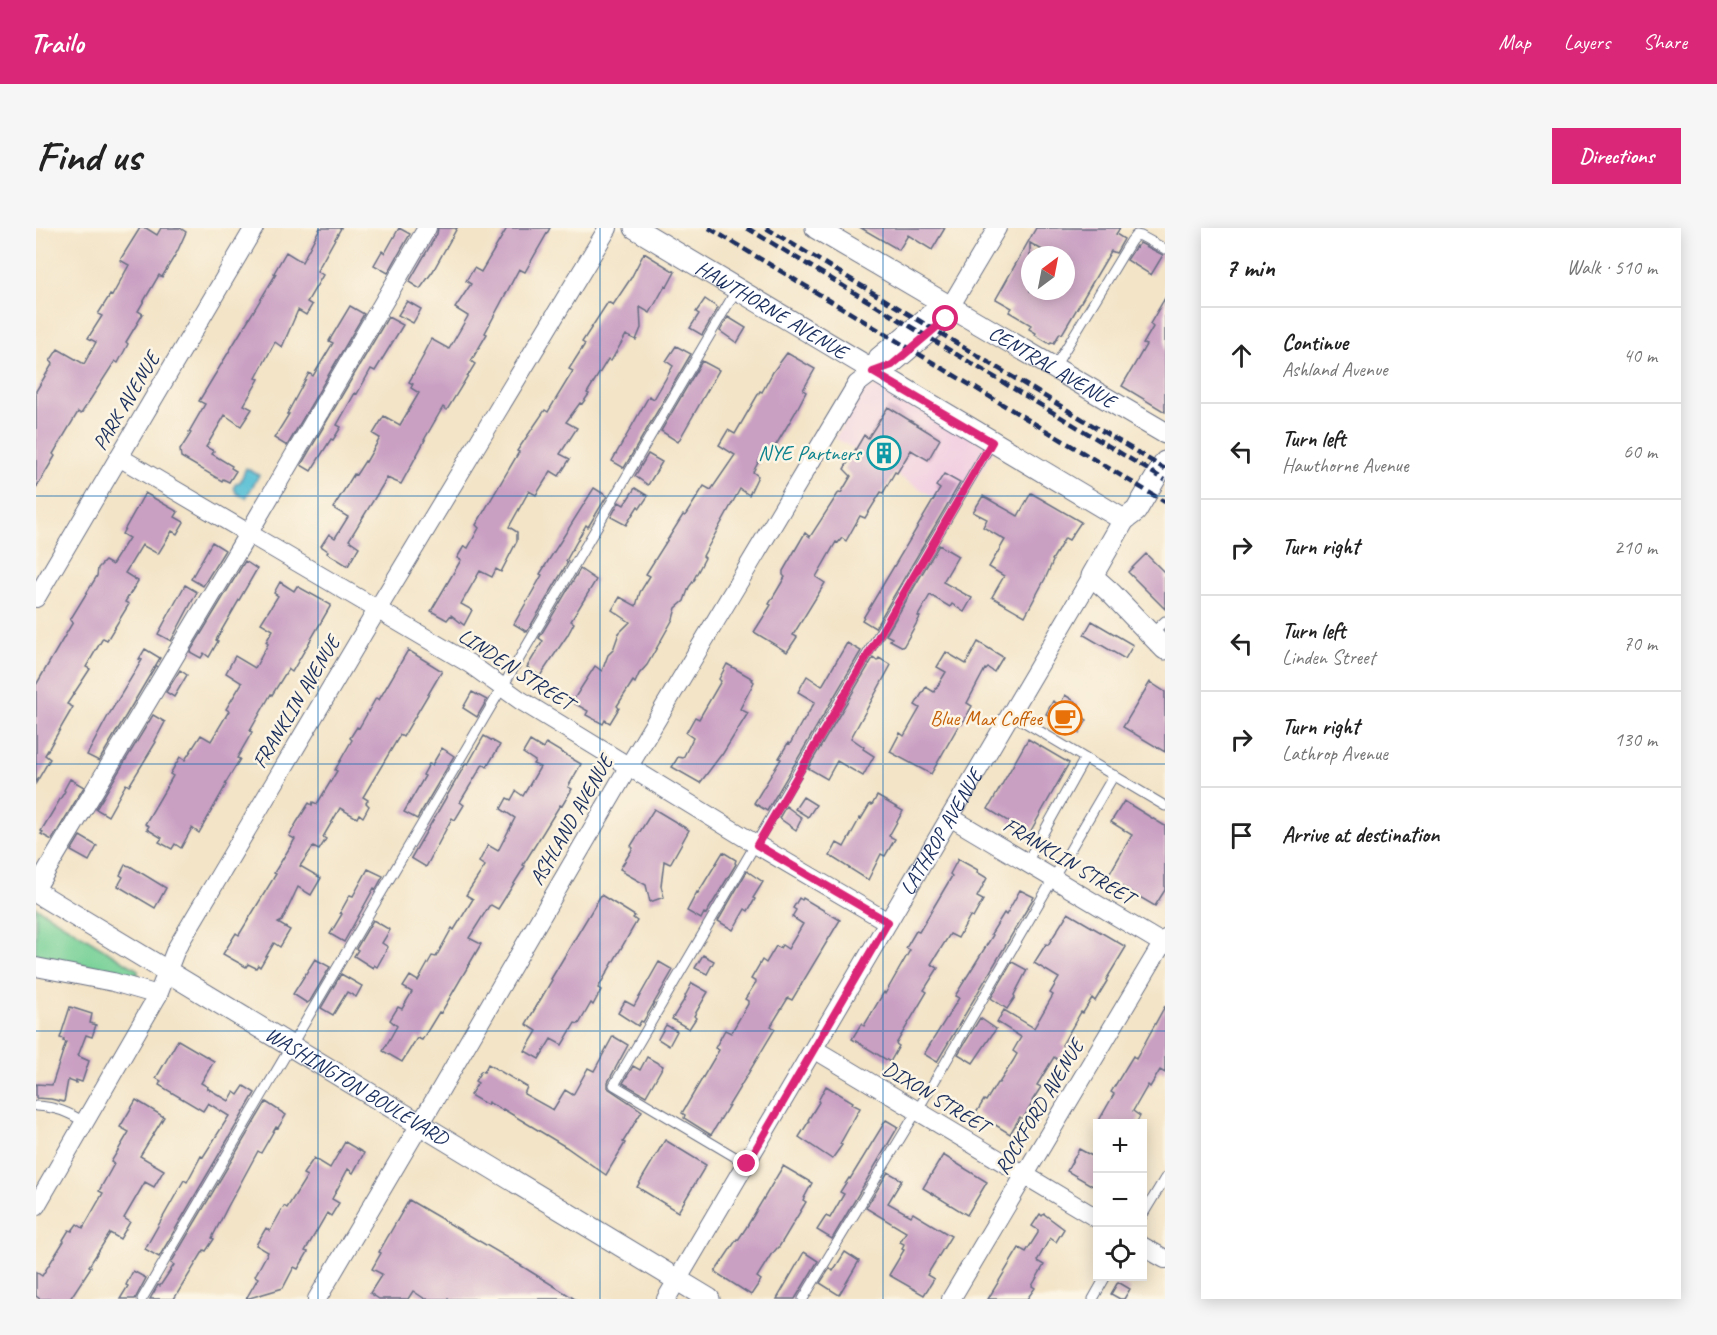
<!DOCTYPE html>
<meta charset="utf-8">
<style>
:root{--surface:#fff;--page:#f6f6f6;--text:#222;--muted:#767676;--line:#e0e0e0;--accent:#db2777}
body{margin:0;font-family:Caveat,sans-serif;background:var(--page);color:var(--text)}
.controls{position:absolute;right:18px;bottom:18px;display:grid;overflow:hidden;border-radius:0px;box-shadow:0 3px 15px #0003}
.controls button{width:54px;height:54px;display:grid;place-items:center;padding:0;border:0;border-bottom:2px solid var(--line);background:var(--surface);color:var(--text);font:30px sans-serif}
.compass{position:absolute;left:985px;top:18px;width:54px;height:54px;border-radius:50%;background:var(--surface);box-shadow:0 3px 15px #0003;rotate:32deg}
.stop{position:absolute;width:18px;height:18px;margin:-14px;border:4px solid #db2777;border-radius:50%;background:#fff}
.stop.end{background:#db2777;border-color:#fff;box-shadow:0 2px 6px #0008}
.list{margin:0;padding:0;list-style:none}
h2{display:flex;justify-content:space-between;align-items:center;height:78px;margin:0;padding:0 24px;font-size:26px}
h2 small{font-size:20px;font-weight:400;color:var(--muted)}
.list li{display:grid;grid-template-columns:39px 1fr auto;gap:18px;align-items:center;box-sizing:border-box;height:96px;padding:0 24px;border-top:2px solid var(--line)}
.list b{display:block;font-size:22px;white-space:nowrap}
.list p{margin:0;font-size:20px;white-space:nowrap;color:var(--muted)}
.list em{font-size:20px;font-style:normal;color:var(--muted)}
.icon{flex:none;width:33px;height:33px;fill:none;stroke:currentColor;stroke-width:2;stroke-linecap:round;stroke-linejoin:round}
.map{position:relative;flex:none;width:1129px;height:1071px;overflow:hidden;border-radius:0px}
header{display:flex;align-items:center;gap:36px;box-sizing:border-box;height:84px;padding:0 30px;background:var(--accent);color:#fff}
header strong{font-size:28px}
nav{display:flex;gap:33px;margin-inline-start:auto;font-size:21px}
.intro{display:flex;align-items:center;justify-content:space-between;box-sizing:border-box;height:144px;padding:0 36px}
h1{margin:0;font-size:42px}
.button{padding:15px 27px;border-radius:0px;background:var(--accent);color:#fff;font-size:21px;font-weight:700}
main{display:flex;gap:36px;padding:0 36px}
aside{flex:1;background:var(--surface);border-radius:0px;box-shadow:0 3px 15px #0003}
.map>svg:first-child{display:block}
.built{fill:#f2cfe1}
.green{fill:#78d198;stroke:#4a807b;stroke-width:1.5}
.water{fill:#57bfd4;stroke:#397799;stroke-width:1.5}
.building{fill:#c99fc2;fill-rule:evenodd}
.lines{fill:none;stroke-linecap:round;stroke-linejoin:round}
.service-casing{stroke:#676e83;stroke-width:11}
.minor-casing{stroke:#676e83;stroke-width:20}
.tertiary-casing{stroke:#676e83;stroke-width:23}
.service{stroke:#fff;stroke-width:9}
.minor{stroke:#fff;stroke-width:18}
.tertiary{stroke:#fff;stroke-width:21}
.rail{stroke:#1b2f5e;stroke-width:4.5;stroke-dasharray:9 4.5;stroke-linecap:butt}
.route{stroke:#db2777;stroke-width:8}
.grid{fill:none;stroke:#1f6fb2;stroke-width:1.5;stroke-opacity:0.55}
.labels{text-anchor:middle;stroke-width:5;stroke-linejoin:round;paint-order:stroke}
.street-label{font-size:21px;fill:#1b2f5e;stroke:#fcf5e5}
.culture-label{font-size:21px;fill:#0d838f;stroke:#fcf5e5;text-anchor:end}
.food-label{font-size:21px;fill:#c56008;stroke:#fcf5e5;text-anchor:end}
</style>
<header>
<strong>Trailo</strong>
<nav><a>Map</a><a>Layers</a><a>Share</a></nav>
</header>
<div class="intro"><h1>Find us</h1><a class="button">Directions</a></div>
<main>
<div class="map">
<svg width="1129" height="1071" viewBox="0 0 1129 1071">
<rect width="100%" height="100%" fill="#fcf5e5"/>
<filter id="ink" filterUnits="userSpaceOnUse"><feTurbulence type="fractalNoise" baseFrequency=".0167" numOctaves="2"/><feDisplacementMap in="SourceGraphic" scale="12" xChannelSelector="R" yChannelSelector="G"/><feConvolveMatrix kernelMatrix="1 2 1 2 8 2 1 2 1" color-interpolation-filters="sRGB"/></filter>
<filter id="wash" filterUnits="userSpaceOnUse"><feTurbulence type="fractalNoise" baseFrequency=".008" numOctaves="4" result="noise"/><feDisplacementMap in="SourceGraphic" scale="24" xChannelSelector="R" yChannelSelector="G"/><feGaussianBlur stdDeviation="1.35" result="paint"/><feColorMatrix in="noise" values="0 0 0 0 0 0 0 0 0 0 0 0 0 0 0 0 0 1.4 0 .05"/><feComposite in="paint" operator="in"/></filter>
<g filter="url(#wash)">
<rect width="100%" height="100%" fill="#f3e4c7"/>
<path class="built" d="M843 157 958 222 921 283 799 210 829 162Z"/>
<path class="green" d="M0 679 102 742V747L96 750 48 737 0 731Z"/>
<path class="water" d="M210 240 223 247 210 270 200 265 198 259 200 255 204 254Z"/>
<g id="blocks">
<path class="building" d="M104 0H110L121 7 125 0H144L150 4 141 24 126 49 123 47 102 83 107 86 90 114 92 116 82 135 79 133 45 186 42 184 17 226 19 228 0 260V163L17 135 14 133 22 121 48 136 60 114 52 110 66 88 62 86 74 67 76 68 93 37 84 32Z
M284 0H305L281 43 287 47 271 74 276 77 270 87 262 82 246 119 239 114 220 150 223 151 208 177 216 181 205 198 189 187 170 219 178 223 176 226 196 238 195 240 200 243 193 254 187 251 186 253 145 229 144 222 155 205 153 204 169 176 163 173 240 46 238 45 250 24 266 34Z
M363 0 374 6 352 45 338 37 346 23 349 25Z
M402 0H421L397 43 384 61 373 54 401 6Z
M471 0H514L489 44 483 41 449 105 451 106 435 133 439 136 411 182 407 179 388 212H389L365 256 351 250 313 312 323 319 312 338 291 325 292 323 285 318 293 306 299 310 312 289 297 280 318 246 320 247 329 233 330 234 344 210 337 206 348 188 364 197 383 165 375 160 377 156 373 154 388 127 387 126 395 111 413 121 432 88 419 80 435 56 430 53 438 40 445 44Z
M825 0H909L896 22 872 7 863 22Z
M1000 0H1084L1080 6 1088 11 1080 25 1075 23 1026 106 1024 105 1018 115 1015 114 1014 116 999 107 1000 105 993 101 995 97 973 84 976 80 960 71ZM994 15 1015 27H1030V63H994Z
M1104 15 1127 27 1115 47 1091 32 1100 18 1101 19Z
M608 25 639 44 631 59 629 58 614 85 604 79 605 100 600 112 590 107 575 133 572 131 551 165 553 166 546 176 544 175 530 194 541 200 524 226 534 231 523 248 515 243 500 267 493 263 473 299 481 304V313L465 344 460 341 456 349 444 343 425 376 436 382 428 397 415 387 411 392 395 383 425 332 421 330 428 318 432 320 443 300 440 297 483 224 481 223 509 182 512 184 537 143 533 141 549 116 546 114 572 74 577 77 595 50Z
M1129 70V184L1086 158 1110 117 1107 116 1117 99 1114 96Z
M669 71 682 80 666 107 654 100 663 86 660 84Z
M371 73 385 81 377 95 362 87Z
M314 78 328 86 251 218 238 210 253 186H251L273 145 277 148 297 115 293 113Z
M352 89 367 97 339 143 335 141 321 166 319 165 301 197 305 199 297 212 295 211 275 243 265 237Z
M692 89 710 100 701 115 684 103Z
M640 118 655 126 588 240 576 233 613 168 618 171 637 138 630 133Z
M751 125 779 141 767 162 770 164 759 185 737 222 730 220 717 244 722 248 713 267 704 261 667 328 669 330 658 351H659L653 359 648 373 640 380 637 391 611 437 603 446 599 455 597 453 581 478 583 480 574 495 569 492 567 496 550 487 552 483 536 474 559 438 566 443 572 427 577 422 583 405 594 394 576 382 584 369 600 378 604 364 614 348 610 346 647 287 649 288 668 258 675 262 699 227 683 217 692 202 699 206 724 163 726 164 737 144Z
M666 133 683 142 642 214 625 203Z
M852 179 904 211 892 232 875 222 861 245 859 244 847 265 845 264 829 290 824 288 810 313 806 310 802 315 800 314 780 349 789 355 757 407 761 409 751 424 718 404 735 377 733 376 749 349 747 347V343L769 305 774 309 803 264 805 265 815 248 808 241 828 207 832 210Z
M612 226 626 234 612 257 599 248Z
M908 246 924 255 839 400 826 392 904 261 900 258Z
M558 260 571 268 552 299 550 297 530 333 532 334 491 404 478 396 506 347 504 346Z
M599 260 612 268 604 280 602 278 590 297 575 289 583 274 588 277Z
M109 265 142 284 139 289 148 294 141 306 136 303 122 326 106 317 89 345 102 353 89 374 93 376 71 412 67 410 50 439 54 441 31 476 37 479 9 527 14 531 0 555V457L37 394 34 392 61 348 62 340 69 333 76 337 93 310 86 306Z
M995 265 1045 294 1033 312 1029 310 1016 332 1017 333 1010 349 989 388 956 369 968 348 953 339 969 312 947 299 951 291 937 284 947 268 982 288Z
M176 314 189 322 167 358 155 351Z
M903 317 922 328 907 354 936 370 928 384 916 376 914 379 894 367 882 388 884 389 867 419 854 412 856 410 850 407Z
M1110 326 1129 345V381L1092 344Z
M209 333 221 341 180 412 182 413 173 429 168 425 165 430 154 424Z
M544 341 560 352 535 393 538 395 531 408 504 448 491 439 507 413 503 410Z
M244 354 258 363 261 358 295 377 256 444 252 441 236 467 235 466 214 503 216 504 201 530 204 531 189 556 190 557 163 605 156 600 145 620 139 616 136 621 123 614 126 610 111 601 113 598 109 596 137 548 134 546 144 529 149 532 165 507 175 513 193 483 190 481 206 455 190 445 199 428 219 440 232 416 230 414 237 402 225 395 242 368 238 365Z
M149 357 161 364 135 413 122 406Z
M1056 393 1097 417 1089 431 1048 407Z
M942 414 967 429 958 444 952 440 950 442 949 441 931 475 936 478 926 496 924 495 895 546 854 524 864 505 868 508 884 480 879 477 890 459 898 464 910 444 901 439 910 424 930 436Z
M811 415 825 423 731 583 718 575 745 531 743 530 752 515 754 516 766 494H767L779 474 762 464 771 448 786 458Z
M109 421 124 430 63 533 51 527 72 488 106 432 103 431Z
M372 422 406 443 367 509 364 507 327 569 332 572 330 575 333 578 327 589 323 586 321 590 304 580 287 609 290 611 283 622 277 619 264 638 285 650 275 667 262 659 246 693 242 695 254 702 244 719 238 715 224 739 222 737 220 740 212 736 210 739 187 726 200 705 203 707 240 646 238 645 259 611 253 608 261 594 273 575 276 577 277 574 281 576 301 543 299 542 316 512 314 510 321 499 323 500 340 470 343 472Z
M837 430 841 433 843 430 855 437 815 510 828 519 827 521 838 528 827 548 801 533 791 551 772 540Z
M691 436 717 451 716 452 718 454 704 481 712 485 686 527H685L664 555 636 539 642 529 647 530 657 510 650 505 659 489 663 491 685 453 683 451Z
M144 442 151 447 138 469 130 464Z
M1114 454 1129 464V524L1087 499Z
M436 464 451 472 441 489 427 480Z
M1029 467 1043 476 1038 484 1051 492 1043 505 1010 486 1017 473 1024 477Z
M117 487 129 494 119 513 120 514 93 558 90 556 72 588 60 581Z
M448 508 464 517 451 539 447 536 424 574 428 577 419 592 416 590 390 639 375 630 430 535 432 536Z
M992 511 1033 535 993 606 952 581Z
M494 513 507 521 510 515 545 536 532 559 536 561 526 578 524 577 487 637 489 638 462 681 455 677 453 678 433 710 445 716 405 785 403 784 386 812 381 810 366 834 347 823 361 798 354 792 362 779 366 781 376 764 367 759 374 748 382 753 396 728 400 729 416 700 418 702 437 671 430 667 449 638 443 634 452 617 462 623 479 590 465 581 471 570 475 572 480 563 487 568 504 539 497 536 499 533 487 525Z
M406 520 418 528 381 591 368 584 389 548 387 547 393 536 396 537Z
M34 551 48 559 16 612 5 606 7 604 5 603 29 563 28 562Z
M841 568 867 583 853 608 859 611 849 628 845 626 832 652 794 628 801 615 808 619 824 590 825 591 834 576 836 577Z
M767 569 780 577 772 589 759 581Z
M1088 573 1129 598V662L1119 678 1071 650 1096 607 1075 594Z
M750 578 766 590 760 602 743 590Z
M618 581 653 602 634 636 628 633 625 658 628 669 614 674 610 657 587 644 588 643 584 641 597 620 595 618Z
M44 608 61 618 53 633 35 623Z
M687 624 700 632 699 635 700 636 670 686 668 685 665 691 651 683 661 664 662 665Z
M922 631 942 642 941 644 951 650 941 669 947 672 937 690 934 688 922 710 914 706 895 736 902 740 888 762 891 764 860 816 863 818 854 834 816 811 825 796 828 798 848 764 849 766 874 722 870 720 880 703 883 704 916 648 914 646Z
M89 637 94 638 130 660 119 680 82 658 87 649 84 647Z
M332 641 347 648 340 661 338 660 308 714 294 706 306 686 304 685 314 667 317 668Z
M711 643 727 654 717 670 719 671 712 683 709 681 697 702 682 693Z
M984 662 998 669 901 834 888 826 923 770 919 768 957 707 955 706 968 685 970 687Z
M565 667 599 688 597 690 601 693 562 760 565 762 557 777 555 775 543 796 539 795 526 817 515 811 503 831 489 823 501 803 490 796 516 752 515 751Z
M763 670 766 672 767 670 804 692 756 772 752 770 735 798 739 801 675 907 648 890 649 887 646 885 683 822 679 820 689 802 695 805 712 776V773L709 771 720 754 715 751 726 732 730 735 740 718 744 720 746 717 752 721 767 696 756 689 760 682 757 680Z
M1032 685 1090 719 1070 752 1071 753 1059 773 1056 770 1047 785 1045 784 1026 817 1030 819 1022 832 1018 829 1001 857 1005 859 996 873 997 874 987 891 984 889 974 906 940 885 948 872 950 873 961 855H963L977 833 981 826 977 823 985 809 961 794 968 782 998 800 1017 767 1014 765 1023 750 998 735 1010 716 1012 717Z
M337 692 354 702 346 715 352 719 341 739 338 737 337 740 318 728 322 722 320 721Z
M667 727 678 733 671 746 659 740Z
M279 731 294 739 274 773 271 775 257 766Z
M623 734 637 742 607 794 605 793 602 798 582 785 589 773 598 778Z
M976 734 991 742 978 767 979 769 971 781 955 770Z
M305 746 326 758 320 769 311 764 297 787 285 780Z
M656 755 672 764 658 788 660 790 653 801 636 791 650 769 649 768Z
M1129 778V845L1124 842 1114 859 1112 857 1097 883 1104 888 1100 896H1061L1078 866 1075 864 1097 828 1100 831Z
M34 779 56 786 54 795 60 797 56 809 50 807 42 828 53 833 46 854 40 852V855L32 852 28 874 15 871 0 870V856L16 857 30 814 27 813 28 811 24 810Z
M944 790 960 801 937 835 922 826Z
M630 797 641 803 633 818 622 811Z
M577 808 592 817 572 854V860L606 883 587 914 589 915 570 947 530 919 467 881 466 882 452 874 451 877 434 867 442 855 439 853 445 843 448 844 452 836 491 859 488 866 517 882 529 862 537 867 552 840 558 843Z
M142 812 178 833 165 855 172 859 171 860 193 873 198 864 202 867 208 858 219 865 123 1029 109 1021 148 952 151 954 165 928 167 929 193 888 172 875 167 883 123 857 125 853 120 850Z
M611 829 627 838 610 868 587 855 597 838 604 842Z
M790 858 817 874 816 876 824 880 804 916 806 917 796 931 763 909 773 893 772 892 783 874 782 873Z
M100 872 128 889 104 928 128 942 118 959 109 954 88 990 94 994 84 1011 74 1005 53 1038 55 1039 34 1071H4L0 1068V1044L6 1048 28 1013 27 1012 33 1002 36 1003 41 996 47 1000 67 965 63 963 78 936 75 934 93 904 84 899Z
M230 874 250 887 242 900 240 899 225 925 222 923 191 980 176 1010 178 1011 170 1023 168 1022 138 1071H114L122 1057 124 1058 138 1037 135 1035Z
M850 892 862 899 796 1011 781 1002 790 988 794 990 808 966 804 964 813 950 814 951Z
M629 912 670 937 642 984 601 959Z
M309 914 328 925 317 945 312 941 296 971 303 975 295 988 291 985 269 1023 272 1024 262 1041 258 1039 247 1060 210 1071 222 1050 219 1048 232 1024 220 1017 230 1000 234 1003 248 978 251 980 271 948 267 946 278 930 294 940Z
M1043 921 1062 931V961L1031 943Z
M907 927 951 954 931 987 887 960Z
M747 938 776 955 767 972 770 974 743 1019H742L737 1025H736L721 1049 725 1052 715 1067 679 1044 701 1011 702 1012 710 1000Z
M852 944 866 952 852 975 875 988 877 985 915 1008 891 1047 898 1051 888 1067 853 1047 868 1022 866 1021 868 1016 864 1014 870 1004 830 980Z
M373 972 484 1037 539 1071H389L377 1063 372 1071H343L334 1065 346 1046 336 1041 345 1025 343 1024Z
M1004 986 1006 988 1008 986 1028 1001 1020 1014 1014 1010 1001 1033 1008 1037 996 1058 999 1060 991 1071H952L983 1020 990 1024 1002 1005V1002L996 998Z
M768 1024 782 1033 759 1071H741Z
M809 1024 823 1033 803 1067 784 1055 794 1040 797 1043Z
M97 1043 110 1050 99 1071H84L92 1058 90 1057Z
M1082 1054 1094 1061 1088 1071H1084L1075 1066Z"/>
</g>
</g>
<g filter="url(#ink)">
<use href="#blocks" fill-opacity="0" stroke="#676e83" stroke-width="1.5"/>
<g class="lines">
<g class="service-casing">
<path id="service" d="M1018 140 1095 13 1100 7 1105 8 1129 21
M1115 406 1129 393
M975 486 1129 578
M991 634 1049 530
M0 878C20 879 32 884 48 894
M711 936 578 857 956 214
M1106 988 1129 950
M106 1071 701 61
M767 1071 881 883 1078 547
M1057 1071 1070 1048"/>
</g>
<g class="minor-casing">
<g id="minor">
<path d="M837 144 842 129 897 83 914 79"/>
<path d="M83 229 434 436 484 472 721 617 852 694"/>
<path d="M0 370 218 0"/>
<path d="M914 589 1129 717"/>
<path d="M0 660 212 306 391 0"/>
<path d="M0 739 77 754 122 767"/>
<path d="M778 821 1062 991"/>
<path d="M0 978 122 767 140 721 341 382 572 0"/>
<path d="M1106 1018 1129 1031"/>
<path d="M281 1071 402 866 593 538 821 156 837 144 856 137 910 91 914 79 961 0"/>
<path id="s1" d="M630 1071 1056 348"/>
<path d="M915 1071 1129 711"/>
</g>
</g>
<g class="tertiary-casing">
<g id="tertiary">
<path id="s2" d="M599 0 1088 292"/>
<path id="s3" d="M780 0 1129 205"/>
<path d="M1129 234 1100 283 1088 292 1056 348 1075 365 1129 421"/>
<path id="s4" d="M0 664 673 1071"/>
</g>
</g>
<use href="#service" class="service"/>
<use href="#minor" class="minor"/>
<use href="#tertiary" class="tertiary"/>
<path class="rail" d="M673 0 1129 274
M711 0 1129 252
M730 0 1129 241"/>
</g>
</g>
<g class="lines" filter="url(#ink)">
<path class="route" d="M711 936 852 694 721 617 956 214 837 144 856 137 910 91"/>
</g>
<path class="grid" d="M282 0V1071M564 0V1071M847 0V1071M0 268H1129M0 536H1129M0 803H1129"/>
<defs>
<g id="building-ring" transform="scale(1.725)"><circle r="9.5" fill="#fcf5e5" stroke="#0f9aa8" stroke-width="1.5"/><path d="M-4-6H4V6H1V3H-1V6H-4ZM-2.5-4.3h1.7v1.8h-1.7ZM.8-4.3h1.7v1.8H.8ZM-2.5-1h1.7V.8h-1.7ZM.8-1h1.7V.8H.8Z" fill="#0f9aa8"/></g>
<g id="cafe-ring" transform="scale(1.725)"><circle r="9.5" fill="#fcf5e5" stroke="#e8710a" stroke-width="1.5"/><path d="M-5.5-4.5H6V0H3Q3 3.5 0 3.5H-2.5Q-5.5 3.5-5.5 0ZM3-3.2v2h1.7v-2ZM-6 4.5H4V6H-6Z" fill="#e8710a"/></g>
</defs>
<g fill-rule="evenodd">
<use href="#building-ring" x="848" y="225"/>
<use href="#cafe-ring" x="1029" y="490"/>
</g>
<g class="labels">
<g class="street-label">
<text dy="7" stroke="none"><textPath href="#s2" startOffset="159">HAWTHORNE AVENUE</textPath></text>
<text dy="7" stroke="none"><textPath href="#s3" startOffset="274">CENTRAL AVENUE</textPath></text>
<text transform="translate(90 173) rotate(-59)" y="7">PARK AVENUE</text>
<text transform="translate(480 441) rotate(33)" y="7">LINDEN STREET</text>
<text transform="translate(260 474) rotate(-59)" y="7">FRANKLIN AVENUE</text>
<text transform="translate(535 592) rotate(-60)" y="7">ASHLAND AVENUE</text>
<text dy="7" stroke="none"><textPath href="#s1" startOffset="542">LATHROP AVENUE</textPath></text>
<text transform="translate(1033 633) rotate(31)" y="7">FRANKLIN STREET</text>
<text dy="7" stroke="none"><textPath href="#s4" startOffset="375">WASHINGTON BOULEVARD</textPath></text>
<text transform="translate(900 869) rotate(31)" y="7">DIXON STREET</text>
<text transform="translate(1003 879) rotate(-59)" y="7">ROCKFORD AVENUE</text>
</g>
<g class="culture-label">
<text x="825" y="232">NYE Partners</text>
</g>
<g class="food-label">
<text x="1006" y="497">Blue Max Coffee</text>
</g>
</g>
</svg>
<div class="controls">
<button>+</button>
<button>−</button>
<button><svg class="icon" aria-label="locate" viewBox="0 0 24 24"><circle cx="12" cy="12" r="6"/><path d="M12 2v4M12 18v4M2 12h4M18 12h4"/></svg></button>
</div>
<svg class="compass" viewBox="-18 -18 36 36"><path d="M0-13l5 13h-10z" fill="#e53935"/><path d="M0 13l5-13h-10z" fill="#767676"/></svg>
<div class="stop" style="left:910px;top:91px"></div>
<div class="stop end" style="left:711px;top:936px"></div>
</div>
<aside>
<h2>7 min<small>Walk · 510 m</small></h2>
<ul class="list">
<li><svg class="icon" aria-label="ahead" viewBox="0 0 24 24"><path d="M12 20V5M6 11l6-6 6 6"/></svg><div><b>Continue</b><p>Ashland Avenue</p></div><em>40 m</em></li>
<li><svg class="icon" aria-label="left" viewBox="0 0 24 24"><path d="M17 20v-9H6M10 6l-5 5 5 5"/></svg><div><b>Turn left</b><p>Hawthorne Avenue</p></div><em>60 m</em></li>
<li><svg class="icon" aria-label="right" viewBox="0 0 24 24"><path d="M7 20v-9h11M14 6l5 5-5 5"/></svg><div><b>Turn right</b></div><em>210 m</em></li>
<li><svg class="icon" aria-label="left" viewBox="0 0 24 24"><path d="M17 20v-9H6M10 6l-5 5 5 5"/></svg><div><b>Turn left</b><p>Linden Street</p></div><em>70 m</em></li>
<li><svg class="icon" aria-label="right" viewBox="0 0 24 24"><path d="M7 20v-9h11M14 6l5 5-5 5"/></svg><div><b>Turn right</b><p>Lathrop Avenue</p></div><em>130 m</em></li>
<li><svg class="icon" aria-label="arrive" viewBox="0 0 24 24"><path d="M6 21V4h12l-3 4 3 4H6"/></svg><div><b>Arrive at destination</b></div></li>
</ul>
</aside>
</main>
